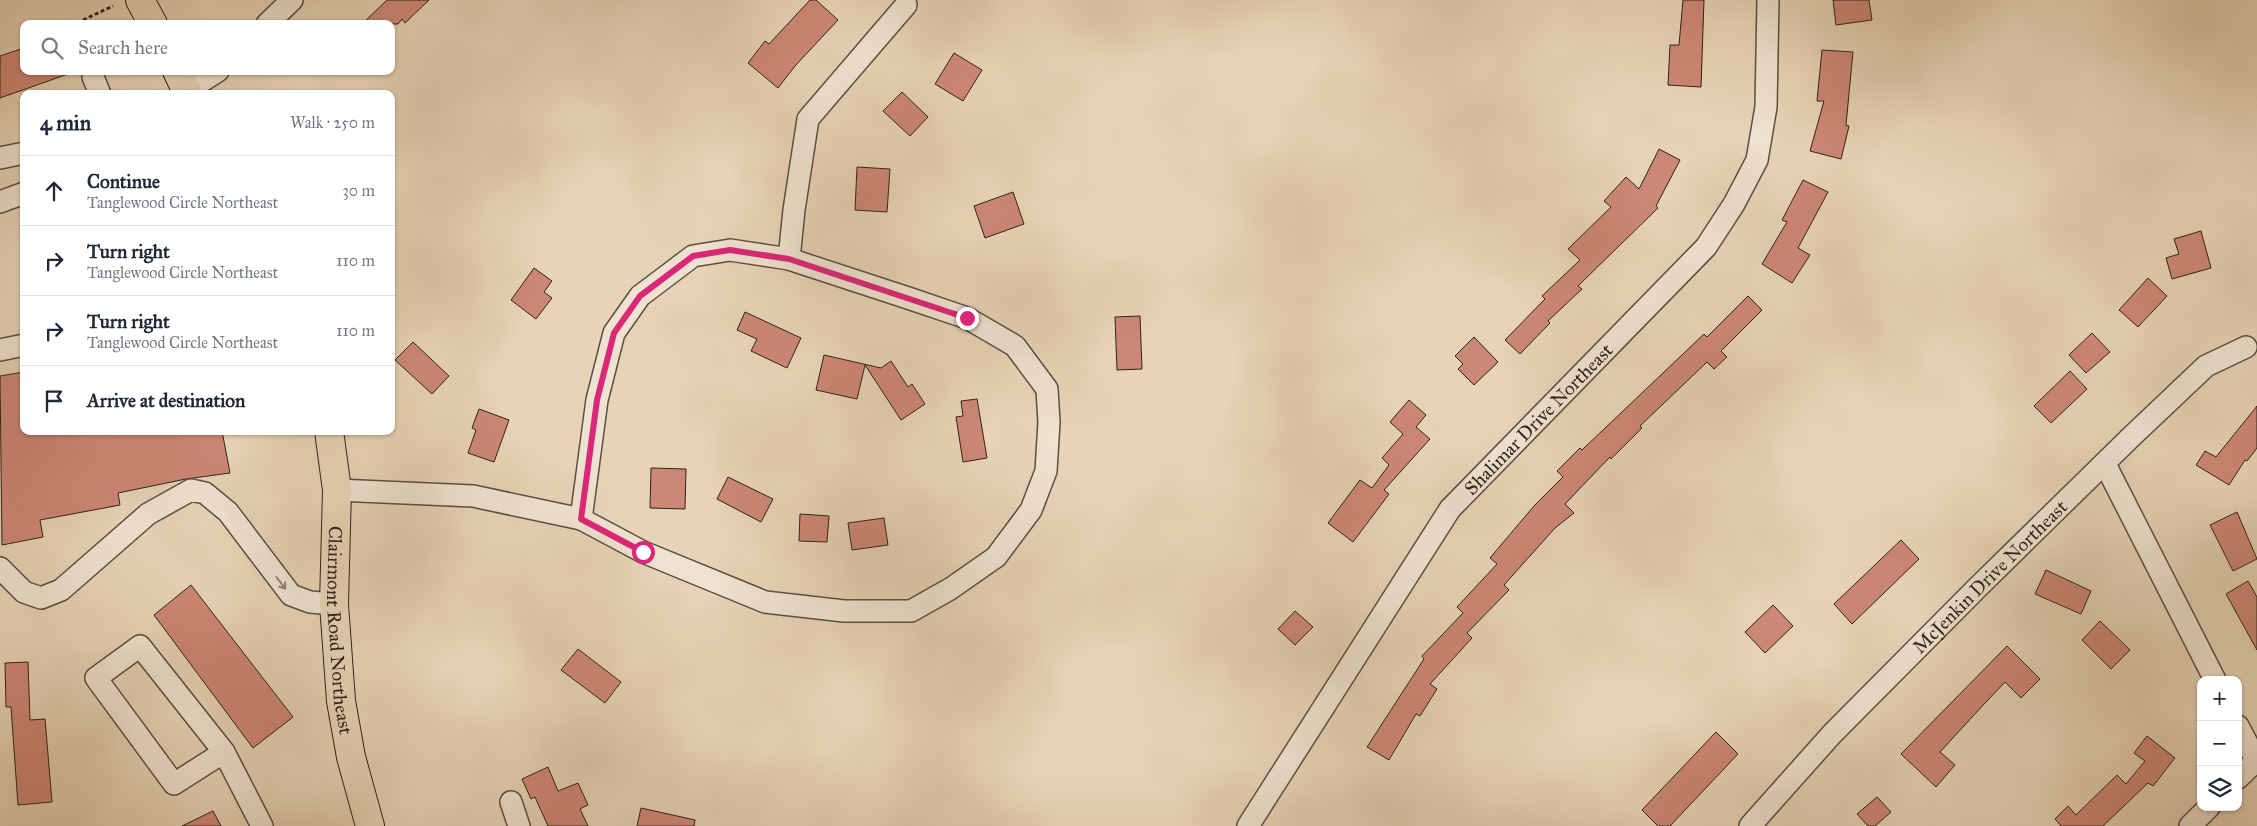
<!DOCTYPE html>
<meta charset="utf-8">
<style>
:root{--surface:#fff;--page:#f6f6f7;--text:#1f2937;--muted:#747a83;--line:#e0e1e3}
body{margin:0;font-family:"IM FELL Great Primer",serif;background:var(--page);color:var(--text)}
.controls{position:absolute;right:15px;bottom:15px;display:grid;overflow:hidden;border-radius:10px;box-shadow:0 1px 4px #0004}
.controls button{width:45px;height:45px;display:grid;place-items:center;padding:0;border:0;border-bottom:1px solid var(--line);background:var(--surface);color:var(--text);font:25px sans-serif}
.stop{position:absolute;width:15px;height:15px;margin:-11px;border:4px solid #db2777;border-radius:50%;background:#fff}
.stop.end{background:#db2777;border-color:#fff;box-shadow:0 1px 5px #0008}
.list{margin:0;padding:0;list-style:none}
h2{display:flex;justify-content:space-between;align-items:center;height:65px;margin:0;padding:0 20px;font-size:21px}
h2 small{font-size:16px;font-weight:400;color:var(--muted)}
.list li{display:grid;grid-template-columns:32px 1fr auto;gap:15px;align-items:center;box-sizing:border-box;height:70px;padding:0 20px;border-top:1px solid var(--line)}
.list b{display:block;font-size:19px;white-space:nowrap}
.list p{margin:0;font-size:16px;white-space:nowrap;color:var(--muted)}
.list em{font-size:16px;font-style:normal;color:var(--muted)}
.icon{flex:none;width:28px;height:28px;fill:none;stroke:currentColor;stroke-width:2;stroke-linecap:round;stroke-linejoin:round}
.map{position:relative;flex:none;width:2257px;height:826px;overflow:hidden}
.search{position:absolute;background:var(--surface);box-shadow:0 1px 4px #0004;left:20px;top:20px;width:375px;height:55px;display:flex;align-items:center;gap:12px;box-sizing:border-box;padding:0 18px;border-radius:10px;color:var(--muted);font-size:19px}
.panel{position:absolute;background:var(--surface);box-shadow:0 1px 4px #0004;left:20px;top:90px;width:375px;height:345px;border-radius:10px}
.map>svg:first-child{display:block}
.building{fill:#cd8775;stroke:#2c2319}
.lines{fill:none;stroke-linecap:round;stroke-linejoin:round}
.minor-casing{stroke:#5b4f40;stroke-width:24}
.major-casing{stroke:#2c2319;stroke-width:30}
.path{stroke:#2c2319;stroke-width:3;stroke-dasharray:4 2.5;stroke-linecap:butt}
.minor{stroke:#efe2d0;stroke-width:21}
.major{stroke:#e7d3b6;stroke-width:28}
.oneway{stroke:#8e8274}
.route{stroke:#db2777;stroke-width:6}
.labels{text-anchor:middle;stroke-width:4;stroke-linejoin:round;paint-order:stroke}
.street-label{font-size:19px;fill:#2c2319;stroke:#efe2d0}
</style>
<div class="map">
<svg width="2257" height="826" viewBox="0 0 2257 826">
<rect width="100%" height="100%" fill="#e7d3b6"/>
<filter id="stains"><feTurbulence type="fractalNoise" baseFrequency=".004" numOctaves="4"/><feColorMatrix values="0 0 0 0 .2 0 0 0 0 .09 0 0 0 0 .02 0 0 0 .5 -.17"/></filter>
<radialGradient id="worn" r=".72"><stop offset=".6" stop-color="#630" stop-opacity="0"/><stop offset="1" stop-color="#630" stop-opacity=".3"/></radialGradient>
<path class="building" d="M387 0H429L405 23 402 19 398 24H362Z
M810 0H816L838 20 795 66 778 88 748 63 765 41 769 44Z
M1683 0H1704L1701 87 1668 85 1670 45H1679Z
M1833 0H1869L1872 20 1836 25Z
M24 48V71H71V73L0 98V56Z
M1822 50 1853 52 1846 125 1849 126 1841 159 1810 151 1824 101H1817Z
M954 53 982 70 963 101 935 84Z
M902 92 928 117 910 136 883 111Z
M1659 149 1680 160 1656 206 1658 208 1578 286 1582 289 1548 321 1550 323 1520 354 1505 340 1545 299 1542 296 1580 260 1568 249 1611 207 1604 201 1626 177 1639 189Z
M857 167 890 169 887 212 855 210Z
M1803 180 1828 192 1798 248 1810 255 1792 283 1762 264 1787 222 1782 220Z
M1013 192 1024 224 985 238 974 206Z
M2201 231 2211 268 2172 279 2166 258 2179 254 2174 239Z
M534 268 552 281 544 292 552 298 536 319 511 300Z
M2148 278 2167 296 2138 327 2119 310Z
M1748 296 1762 310 1721 351 1727 357 1714 369 1707 362 1640 426 1642 428 1611 459 1610 457 1565 504 1574 513 1555 528 1504 585 1509 590 1467 633 1472 638 1430 684 1437 689 1420 716 1416 714 1389 760 1367 747 1424 659 1422 656 1463 613 1457 607 1497 564 1490 558 1534 506 1563 477 1557 471 1580 448 1582 450 1704 334 1707 337Z
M745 312 801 338 787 368 751 351 757 339 737 330Z
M1140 316 1142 369 1117 370 1115 317Z
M2092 333 2110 352 2086 373 2069 355Z
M1474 337 1498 362 1474 385 1458 369 1463 364 1455 356Z
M413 342 449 376 432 394 395 360Z
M824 355 881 368 891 361 908 387 912 384 925 404 901 420 865 365 857 399 816 390Z
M2070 371 2087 389 2051 423 2034 406Z
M24 372V431H222L230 473 186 479 118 493 120 505 40 520 43 537 2 545 0 376Z
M977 399 987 458 963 462 956 417 963 416 961 401Z
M1409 400 1426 415 1416 427 1430 439 1384 490 1389 494 1353 542 1328 523 1360 480 1372 488 1389 465 1382 458 1403 434 1390 422Z
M2257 406V448L2247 461 2245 460 2229 485 2196 465 2205 451 2216 457Z
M479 409 509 420 494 462 468 453 476 430 472 428Z
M651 468 686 469 685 509 650 508Z
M728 477 773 499 761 522 717 499Z
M2237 512 2257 559 2233 571 2210 525Z
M800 514 829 516 827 542 799 541Z
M884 518 888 545 852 550 848 523Z
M1901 540 1919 559 1852 624 1834 604Z
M2046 570 2091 591 2081 614 2035 594Z
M2248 581 2257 597V650L2226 594Z
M191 585 293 717 253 748 154 615Z
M1773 605 1793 626 1765 653 1745 632Z
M1295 611 1313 627 1295 645 1278 629Z
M2100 621 2130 650 2111 669 2082 640Z
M2007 646 2040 679 2021 698 2005 682 1986 702 1940 752 1955 765 1936 787 1901 754Z
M578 649 621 682 605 703 561 670Z
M28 662 30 720 45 719 52 802 18 805 11 707H6L5 663Z
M1716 732 1738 754 1670 826H1658L1642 810Z
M2147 736 2175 758 2153 786 2148 783 2103 826H2061L2055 819 2068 806 2076 815 2117 775 2126 784 2145 761 2134 753Z
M548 767 558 791 578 783 588 805 580 809 588 826H548L535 797 531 799 522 779Z
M1877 797 1891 812 1875 826H1868L1857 814Z
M641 808 695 820 694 826H637Z
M213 811 221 826H182Z"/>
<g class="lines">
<g class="minor-casing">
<g id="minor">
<path d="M267 24 292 0"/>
<path d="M93 77 100 94"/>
<path d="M182 94 218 71"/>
<path d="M0 158 24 153"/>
<path d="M0 202 24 193"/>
<path d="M730 250 789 259 908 298 967 318 1015 346 1047 389 1049 422 1046 471 1031 510 996 557 950 589 911 611H844L765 602 643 552 581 519 597 400 614 333 640 296 693 256Z"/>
<path d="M789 259 794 210 808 119 906 5"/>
<path d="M0 350 24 345"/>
<path d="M2105 464 2215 680"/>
<path d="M337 490 473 496 581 519"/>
<path d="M0 568 24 592 41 598 61 590 148 514 191 490 205 493 228 512 291 595 310 602 334 604"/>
<path d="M2238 726 2257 762"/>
<path d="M224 752 174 784 96 678 140 646 224 752 262 826"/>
<path d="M2238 778 2256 761"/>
<path d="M511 802 519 826"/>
<path id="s1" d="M1248 826 1450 509 1706 247 1734 204 1757 160 1766 107 1768 0"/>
<path id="s2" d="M1750 826 1832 734 1978 587 2131 437 2206 366 2246 347"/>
<path d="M2190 826 2209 807"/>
</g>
</g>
<g class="major-casing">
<g id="major">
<path d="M140 0 153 24"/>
<path d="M177 71 188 94"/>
<path id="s3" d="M329 431 337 490 334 604 341 701 351 757 370 826"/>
</g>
</g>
<path class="path" d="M83 20 113 6"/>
<use href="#minor" class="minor"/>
<use href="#major" class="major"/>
</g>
<defs><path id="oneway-shaft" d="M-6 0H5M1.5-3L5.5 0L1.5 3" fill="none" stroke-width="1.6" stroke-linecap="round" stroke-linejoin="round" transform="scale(1.25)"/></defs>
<use class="oneway" href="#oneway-shaft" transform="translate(281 583) rotate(52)"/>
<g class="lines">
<path class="route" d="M643 552 581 519 597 400 614 333 640 296 693 256 730 250 789 259 967 318"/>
</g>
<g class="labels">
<g class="street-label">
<text dy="7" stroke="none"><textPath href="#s1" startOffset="502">Shalimar Drive Northeast</textPath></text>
<text dy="7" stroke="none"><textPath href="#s2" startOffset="346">McJenkin Drive Northeast</textPath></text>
<text dy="7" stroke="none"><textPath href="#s3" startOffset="200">Clairmont Road Northeast</textPath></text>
</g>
</g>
<rect width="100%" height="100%" filter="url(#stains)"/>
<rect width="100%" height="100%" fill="url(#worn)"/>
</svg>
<div class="controls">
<button>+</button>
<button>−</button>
<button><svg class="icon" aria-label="layers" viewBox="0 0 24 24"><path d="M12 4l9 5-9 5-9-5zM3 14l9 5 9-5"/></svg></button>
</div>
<div class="stop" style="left:643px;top:552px"></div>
<div class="stop end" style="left:967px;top:318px"></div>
<div class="search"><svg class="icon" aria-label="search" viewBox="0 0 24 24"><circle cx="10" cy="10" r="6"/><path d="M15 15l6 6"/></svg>Search here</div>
<section class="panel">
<h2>4 min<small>Walk · 250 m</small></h2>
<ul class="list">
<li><svg class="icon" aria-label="ahead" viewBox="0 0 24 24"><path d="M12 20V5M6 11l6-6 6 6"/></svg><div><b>Continue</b><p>Tanglewood Circle Northeast</p></div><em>30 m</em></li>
<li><svg class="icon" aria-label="right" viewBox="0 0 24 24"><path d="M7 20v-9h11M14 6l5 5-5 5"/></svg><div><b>Turn right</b><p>Tanglewood Circle Northeast</p></div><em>110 m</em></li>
<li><svg class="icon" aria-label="right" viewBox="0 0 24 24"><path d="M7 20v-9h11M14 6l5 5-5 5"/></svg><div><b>Turn right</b><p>Tanglewood Circle Northeast</p></div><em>110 m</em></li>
<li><svg class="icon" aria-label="arrive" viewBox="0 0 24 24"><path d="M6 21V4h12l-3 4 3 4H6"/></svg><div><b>Arrive at destination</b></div></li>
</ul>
</section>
</div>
